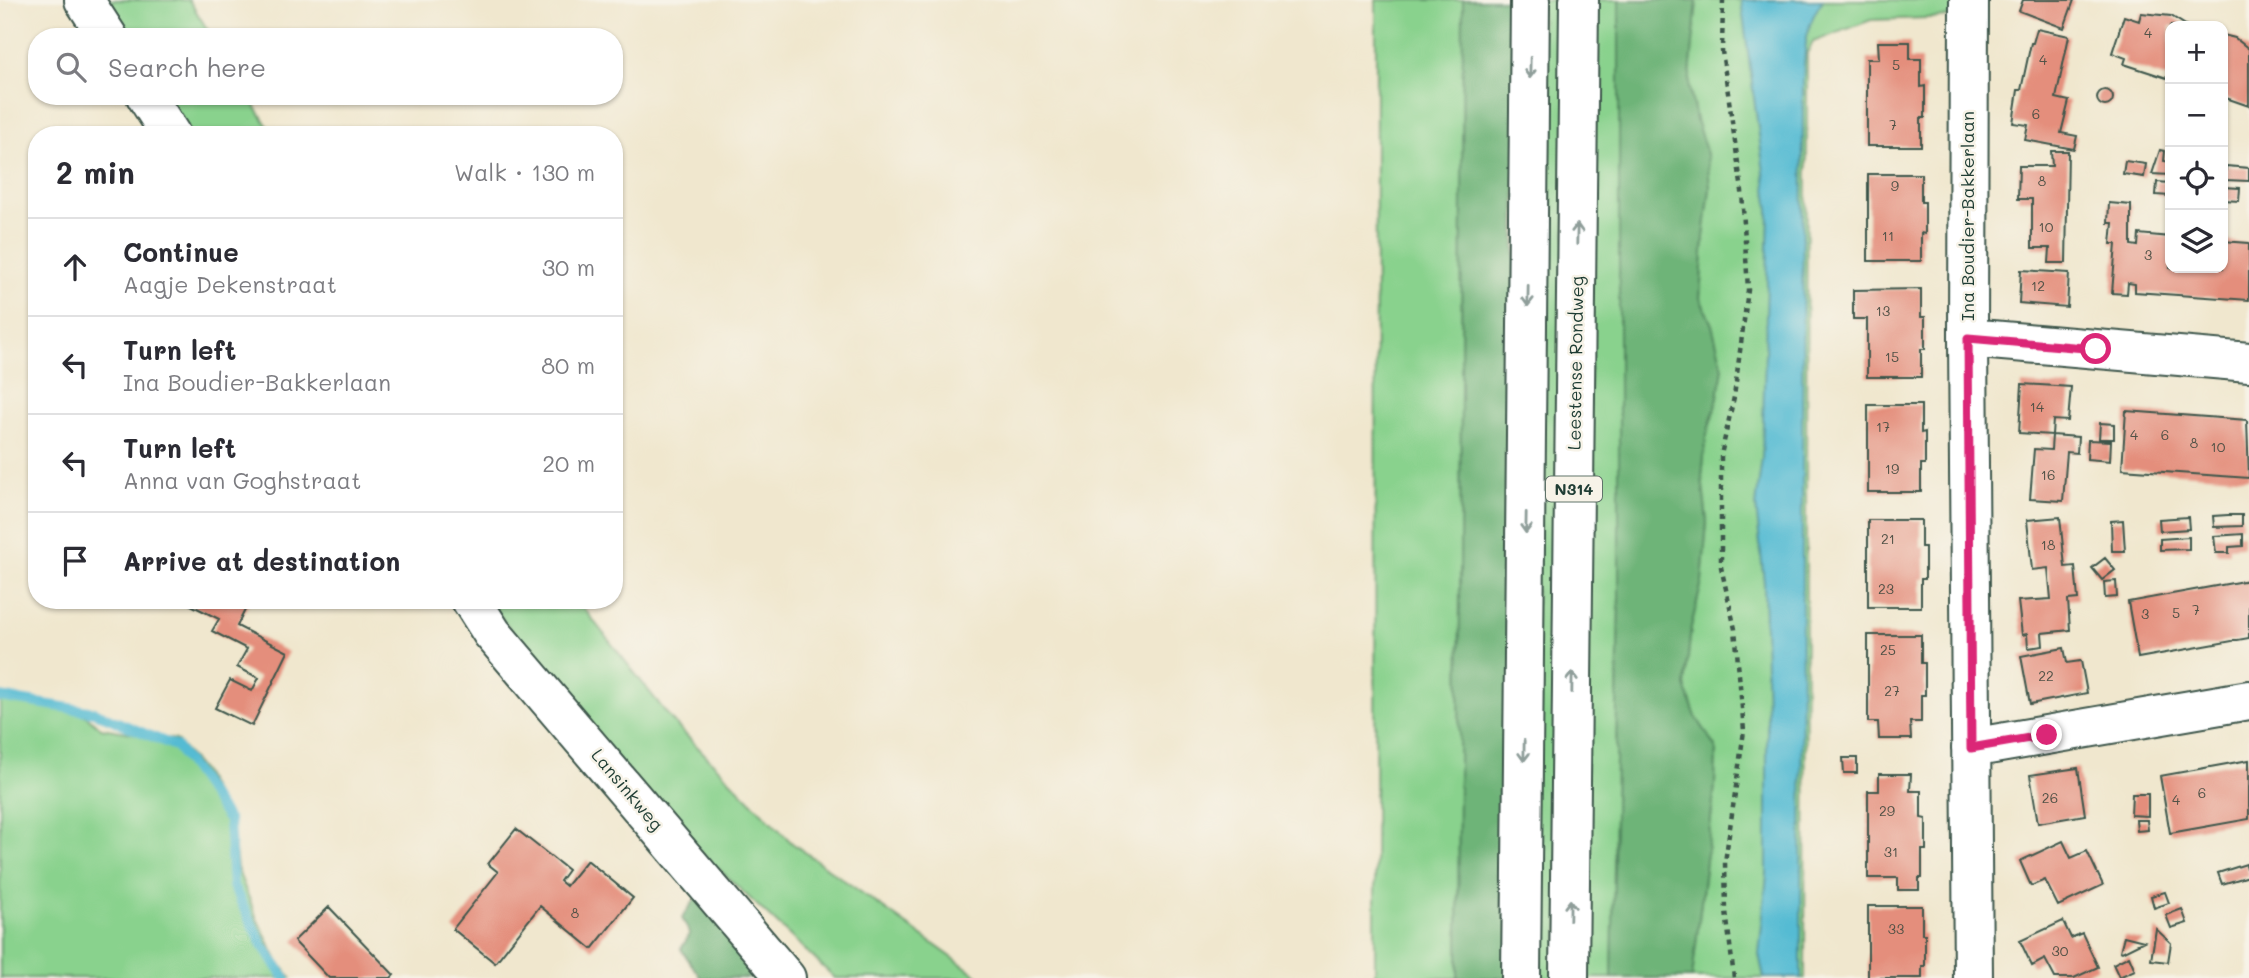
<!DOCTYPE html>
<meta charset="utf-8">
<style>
:root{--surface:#fff;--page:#f2f2f3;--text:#2b2b33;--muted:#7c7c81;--line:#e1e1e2}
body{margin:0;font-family:Mali,sans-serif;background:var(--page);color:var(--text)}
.controls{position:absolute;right:21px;top:21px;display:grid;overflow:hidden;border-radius:14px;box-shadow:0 2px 5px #0004}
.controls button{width:63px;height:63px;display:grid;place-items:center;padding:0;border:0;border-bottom:2px solid var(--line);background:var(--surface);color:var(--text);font:35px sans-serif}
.stop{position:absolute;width:21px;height:21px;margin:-16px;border:5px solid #db2777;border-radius:50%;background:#fff}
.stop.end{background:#db2777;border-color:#fff;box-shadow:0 2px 7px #0008}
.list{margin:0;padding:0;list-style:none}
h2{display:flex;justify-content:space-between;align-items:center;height:91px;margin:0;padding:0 28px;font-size:30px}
h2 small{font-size:23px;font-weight:400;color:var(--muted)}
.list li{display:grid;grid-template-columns:46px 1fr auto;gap:21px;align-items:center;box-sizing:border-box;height:98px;padding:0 28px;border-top:2px solid var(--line)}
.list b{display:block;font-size:26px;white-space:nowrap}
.list p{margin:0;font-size:23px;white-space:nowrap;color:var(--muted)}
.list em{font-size:23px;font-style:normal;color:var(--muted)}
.icon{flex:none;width:38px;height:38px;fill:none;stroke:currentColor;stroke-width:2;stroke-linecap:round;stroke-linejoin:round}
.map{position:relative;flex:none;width:2249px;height:978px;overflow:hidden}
.search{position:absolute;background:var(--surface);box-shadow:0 2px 5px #0004;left:28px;top:28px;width:595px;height:77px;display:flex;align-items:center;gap:18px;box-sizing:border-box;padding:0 24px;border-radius:28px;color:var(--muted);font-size:26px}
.panel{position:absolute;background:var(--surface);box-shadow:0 2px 5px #0004;left:28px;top:126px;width:595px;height:483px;border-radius:28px}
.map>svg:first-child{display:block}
.green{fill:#89d28d;stroke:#548860;stroke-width:2}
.forest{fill:#6eb478;stroke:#467856;stroke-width:2}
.water{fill:#55bbd3;stroke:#3a7c84;stroke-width:2}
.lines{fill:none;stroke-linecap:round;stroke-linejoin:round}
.stream{stroke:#55bbd3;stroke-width:10}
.building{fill:#e48e7c}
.minor-casing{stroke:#3e564b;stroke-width:42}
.major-casing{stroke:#3e564b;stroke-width:42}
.path{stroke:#3e564b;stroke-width:4.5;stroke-dasharray:5 5;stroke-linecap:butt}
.minor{stroke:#fff;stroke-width:38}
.major{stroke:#fff;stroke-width:38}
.oneway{stroke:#8f9e9a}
.route{stroke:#db2777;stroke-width:9}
.labels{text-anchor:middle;stroke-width:5;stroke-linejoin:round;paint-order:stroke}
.number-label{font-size:14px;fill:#505146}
.shield{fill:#f7f3e8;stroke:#60746a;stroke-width:2}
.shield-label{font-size:16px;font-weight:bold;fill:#1f3d34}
.street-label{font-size:18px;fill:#1f3d34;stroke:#f7f3e8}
</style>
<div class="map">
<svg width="2249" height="978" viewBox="0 0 2249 978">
<rect width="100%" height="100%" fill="#f7f3e8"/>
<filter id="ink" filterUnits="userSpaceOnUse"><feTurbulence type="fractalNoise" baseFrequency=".0143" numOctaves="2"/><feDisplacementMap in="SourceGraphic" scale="14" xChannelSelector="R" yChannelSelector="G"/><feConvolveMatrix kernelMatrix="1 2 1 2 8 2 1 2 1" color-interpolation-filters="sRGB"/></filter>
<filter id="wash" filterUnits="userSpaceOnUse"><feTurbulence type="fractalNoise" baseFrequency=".00686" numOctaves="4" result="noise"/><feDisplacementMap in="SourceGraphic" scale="28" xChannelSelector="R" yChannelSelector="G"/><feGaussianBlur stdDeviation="1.57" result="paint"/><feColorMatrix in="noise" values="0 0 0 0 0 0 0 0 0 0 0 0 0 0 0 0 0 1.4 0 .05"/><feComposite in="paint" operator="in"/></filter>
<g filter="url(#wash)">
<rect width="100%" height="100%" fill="#f0e7ce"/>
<path class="green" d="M104 0H189L212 37H127Z
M1376 0H1463L1458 978H1375Z
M1542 0H1568L1558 978H1532Z
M1594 0H1619V599L1612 978H1583Z
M1697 0H1955V17L1871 20 1813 42 1807 53 1805 978H1692L1715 785 1716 747 1696 717 1685 686 1691 627 1702 581 1707 522 1702 477 1706 438 1718 397 1712 325 1700 298 1704 237 1710 188 1689 86Z
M164 96H249L273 135H187Z
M488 600H577L675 724 792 843 981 978H835L629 785Z
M0 699 58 704 80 711 101 728 176 740 202 771 225 813 233 834 237 868 258 921 278 961 291 978H0Z"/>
<path class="forest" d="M1463 0H1517L1510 978H1458Z
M1619 0H1697L1689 87 1696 120 1707 154 1710 188 1704 237 1700 298 1712 325 1723 368 1718 397 1706 438 1702 477 1707 522 1702 582 1691 627 1685 686 1696 717 1716 747 1715 785 1692 978H1612L1619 599Z
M696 898 761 978H701L681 949 690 934 682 918Z"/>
<path class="water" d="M1741 0H1823C1804 25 1805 51 1803 81L1801 978H1764L1759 954 1767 874V718L1764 583 1756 506 1762 457 1769 210Z"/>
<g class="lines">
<path class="stream" d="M0 697 94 712 177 747 229 821 233 886 263 946 285 978"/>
</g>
<g id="blocks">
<path class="building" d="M2023 0H2074L2064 28 2019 11Z
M2141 13 2171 16 2187 26H2170V79L2124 64 2126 58 2112 53 2124 16 2139 21Z
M2037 29 2069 36 2056 98 2069 101 2061 133 2077 136 2074 149 2025 140 2028 125 2013 123 2018 90H2021L2031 43H2033Z
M2223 35 2235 38 2249 49V106L2223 97Z
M1878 42H1910V59H1921V87L1925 86V118H1921V146H1867V59H1879Z
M2097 98a8 8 0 1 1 16 0a8 8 0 1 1-16 0Z
M2160 150 2165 151 2164 161 2170 162V175L2152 174Z
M2051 151H2068L2066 263H2049L2050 248H2032V199H2018L2019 166H2052Z
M2125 161 2146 164 2144 177 2123 174Z
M2226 166 2249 168V181L2225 180Z
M1868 174H1921V202H1925V234L1921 233V261H1868Z
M2157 182 2170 183V196L2156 195Z
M2223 187 2240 188 2239 201 2223 200Z
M2109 203 2131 205V245L2138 246 2139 234 2170 237V268H2223V241L2249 243V300L2135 292V284L2128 283 2127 294 2112 293 2116 244H2111L2113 223H2108Z
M2021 270 2069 273 2067 307 2019 303Z
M1921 289V317H1925V349H1921V377H1867V319H1853V290Z
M2022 384 2071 387 2068 421 2053 420 2052 435 2019 433Z
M1868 405H1921V433L1925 432V464H1921V492H1868Z
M2126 411 2247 420 2249 478 2122 469Z
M2100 423 2114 424V439H2099Z
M2052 435 2078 437 2077 453 2067 452 2063 501 2030 499 2034 449 2051 450Z
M2088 440 2111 441 2110 461 2087 459Z
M2228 515H2242V526L2214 527 2213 516Z
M2060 517 2065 567 2075 566 2078 599 2068 600 2070 630 2042 633 2043 646 2028 648 2027 634 2022 635 2018 601 2051 599 2048 568 2032 570 2027 520Z
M2188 517 2189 529 2160 531 2159 519Z
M1868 520H1921V547H1925V579H1921V607H1868Z
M2123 520 2125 551H2112L2111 521Z
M2243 534V546L2229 547V553H2216L2214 536Z
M2189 537V549L2160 550V539Z
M2105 558 2115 570 2102 580 2092 568Z
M2249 580V638L2138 658 2128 602Z
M2116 581 2117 597 2105 598 2104 582Z
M189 600H250L237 626 288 652 252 726 215 708 230 680 252 691 259 678 237 667 247 649 212 631 219 619 187 603Z
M1868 635H1921V663H1925V695H1921V722H1910L1911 739H1879L1878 722H1868Z
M2064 648 2067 663 2081 661 2087 693 2030 704 2021 656Z
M1843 758H1857V773H1844Z
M2249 760V819L2170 833 2160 776Z
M2078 768 2085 815 2038 823 2030 775Z
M1879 774H1911L1910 791H1921V818L1926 819V850H1922V878H1919V890H1898V878H1868V791H1879Z
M2132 794H2148V816L2131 815Z
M2136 820H2147L2148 830 2137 831Z
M516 829 568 870 560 881 566 886 587 860 633 898 592 949 540 906 495 963 453 929 498 872 488 864Z
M2063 841 2071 858 2087 851 2103 885 2058 906 2045 880 2031 886 2020 861Z
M2246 864 2249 876 2222 884 2218 873Z
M2165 892 2169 903 2154 908 2151 896Z
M1868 906H1922V934H1925V966H1922V978H1868Z
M329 907 394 975 391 978H329L294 941Z
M2182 909 2187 923 2171 928 2166 915Z
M2063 921 2071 938 2082 933 2098 967 2074 978H2055L2045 959 2032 966 2020 941Z
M2156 929 2171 943 2168 962 2151 960Z
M2124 936 2144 941 2122 952 2120 951Z
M2129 956 2135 970 2119 977 2113 964Z"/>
</g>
</g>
<g filter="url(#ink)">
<use href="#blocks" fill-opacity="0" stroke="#3e564b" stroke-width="2"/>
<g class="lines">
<g class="minor-casing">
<path id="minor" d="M84 0 108 37
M1969 0 1968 338 1973 978
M146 96 171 135
M1968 338 2249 362
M471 600 492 633 786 978
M1971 748 2249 700"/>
</g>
<g class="major-casing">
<path id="major" d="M1521 978 1530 0
M1569 978 1579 0"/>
</g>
<path class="path" d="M1723 0 1722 51 1742 191 1748 290 1734 397 1721 455V567L1735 629 1744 731 1725 862 1726 911 1734 978"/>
<use href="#minor" class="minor"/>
<use href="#major" class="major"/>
</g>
<defs><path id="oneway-shaft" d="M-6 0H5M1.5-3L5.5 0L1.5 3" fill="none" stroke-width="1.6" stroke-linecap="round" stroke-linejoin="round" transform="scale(1.75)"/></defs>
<g class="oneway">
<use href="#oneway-shaft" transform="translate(1530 68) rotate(91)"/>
<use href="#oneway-shaft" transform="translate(1577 234) rotate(-89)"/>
<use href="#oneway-shaft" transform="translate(1528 296) rotate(91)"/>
<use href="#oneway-shaft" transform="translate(1526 523) rotate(91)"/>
<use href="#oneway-shaft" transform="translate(1572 682) rotate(-89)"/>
<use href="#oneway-shaft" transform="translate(1524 751) rotate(91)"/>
<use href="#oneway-shaft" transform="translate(1570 910) rotate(-89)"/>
</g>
</g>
<g class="lines" filter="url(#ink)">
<path class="route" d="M2047 735 1971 748 1968 338 2096 349"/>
</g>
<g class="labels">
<g class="number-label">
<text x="2148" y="38">4</text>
<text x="2043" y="65">4</text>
<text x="1896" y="70">5</text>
<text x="2036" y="119">6</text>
<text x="1893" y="130">7</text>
<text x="2042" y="186">8</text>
<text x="1895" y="191">9</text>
<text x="2046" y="232">10</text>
<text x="1888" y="241">11</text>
<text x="2148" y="260">3</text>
<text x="2038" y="291">12</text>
<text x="1883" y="316">13</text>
<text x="1892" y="362">15</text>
<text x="2037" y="412">14</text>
<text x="1883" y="432">17</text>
<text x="2134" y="440">4</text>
<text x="2165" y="440">6</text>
<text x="2194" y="448">8</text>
<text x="2218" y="452">10</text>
<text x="1892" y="474">19</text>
<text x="2048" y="480">16</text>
<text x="1888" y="544">21</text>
<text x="2048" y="550">18</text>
<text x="1886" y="594">23</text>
<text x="2196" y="615">7</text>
<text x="2176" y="618">5</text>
<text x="2145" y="619">3</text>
<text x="1888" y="655">25</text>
<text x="2046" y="681">22</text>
<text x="1892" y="696">27</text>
<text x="2202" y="798">6</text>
<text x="2050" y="803">26</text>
<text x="2176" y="805">4</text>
<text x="1887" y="816">29</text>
<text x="1891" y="857">31</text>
<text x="575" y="918">8</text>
<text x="1896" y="934">33</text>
<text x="2060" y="956">30</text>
</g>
<rect class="shield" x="1546" y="476.5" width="56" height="25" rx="5"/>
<g class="shield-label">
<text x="1574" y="495">N314</text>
</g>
<g class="street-label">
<text transform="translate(1968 216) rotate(-90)" y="6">Ina Boudier-Bakkerlaan</text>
<text transform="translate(1576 363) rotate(-89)" y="6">Leestense Rondweg</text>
<text transform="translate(627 790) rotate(50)" y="6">Lansinkweg</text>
</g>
</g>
</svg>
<div class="controls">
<button>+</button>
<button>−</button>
<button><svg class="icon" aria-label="locate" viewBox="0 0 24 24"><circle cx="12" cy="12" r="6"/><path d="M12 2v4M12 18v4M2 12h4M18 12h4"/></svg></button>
<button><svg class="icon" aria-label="layers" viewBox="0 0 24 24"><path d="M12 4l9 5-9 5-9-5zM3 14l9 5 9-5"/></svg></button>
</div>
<div class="stop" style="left:2096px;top:349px"></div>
<div class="stop end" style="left:2047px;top:735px"></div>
<div class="search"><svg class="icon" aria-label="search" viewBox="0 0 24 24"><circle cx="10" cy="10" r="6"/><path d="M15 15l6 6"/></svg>Search here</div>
<section class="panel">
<h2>2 min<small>Walk · 130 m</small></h2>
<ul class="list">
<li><svg class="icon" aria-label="ahead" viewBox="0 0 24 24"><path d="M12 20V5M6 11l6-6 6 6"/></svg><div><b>Continue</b><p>Aagje Dekenstraat</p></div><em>30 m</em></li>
<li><svg class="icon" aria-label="left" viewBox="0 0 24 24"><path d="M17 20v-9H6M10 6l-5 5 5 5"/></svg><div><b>Turn left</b><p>Ina Boudier-Bakkerlaan</p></div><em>80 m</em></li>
<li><svg class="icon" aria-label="left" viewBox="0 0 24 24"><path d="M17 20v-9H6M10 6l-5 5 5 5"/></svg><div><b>Turn left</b><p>Anna van Goghstraat</p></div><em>20 m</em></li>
<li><svg class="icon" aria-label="arrive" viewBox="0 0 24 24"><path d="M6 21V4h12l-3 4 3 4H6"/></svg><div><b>Arrive at destination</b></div></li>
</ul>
</section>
</div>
